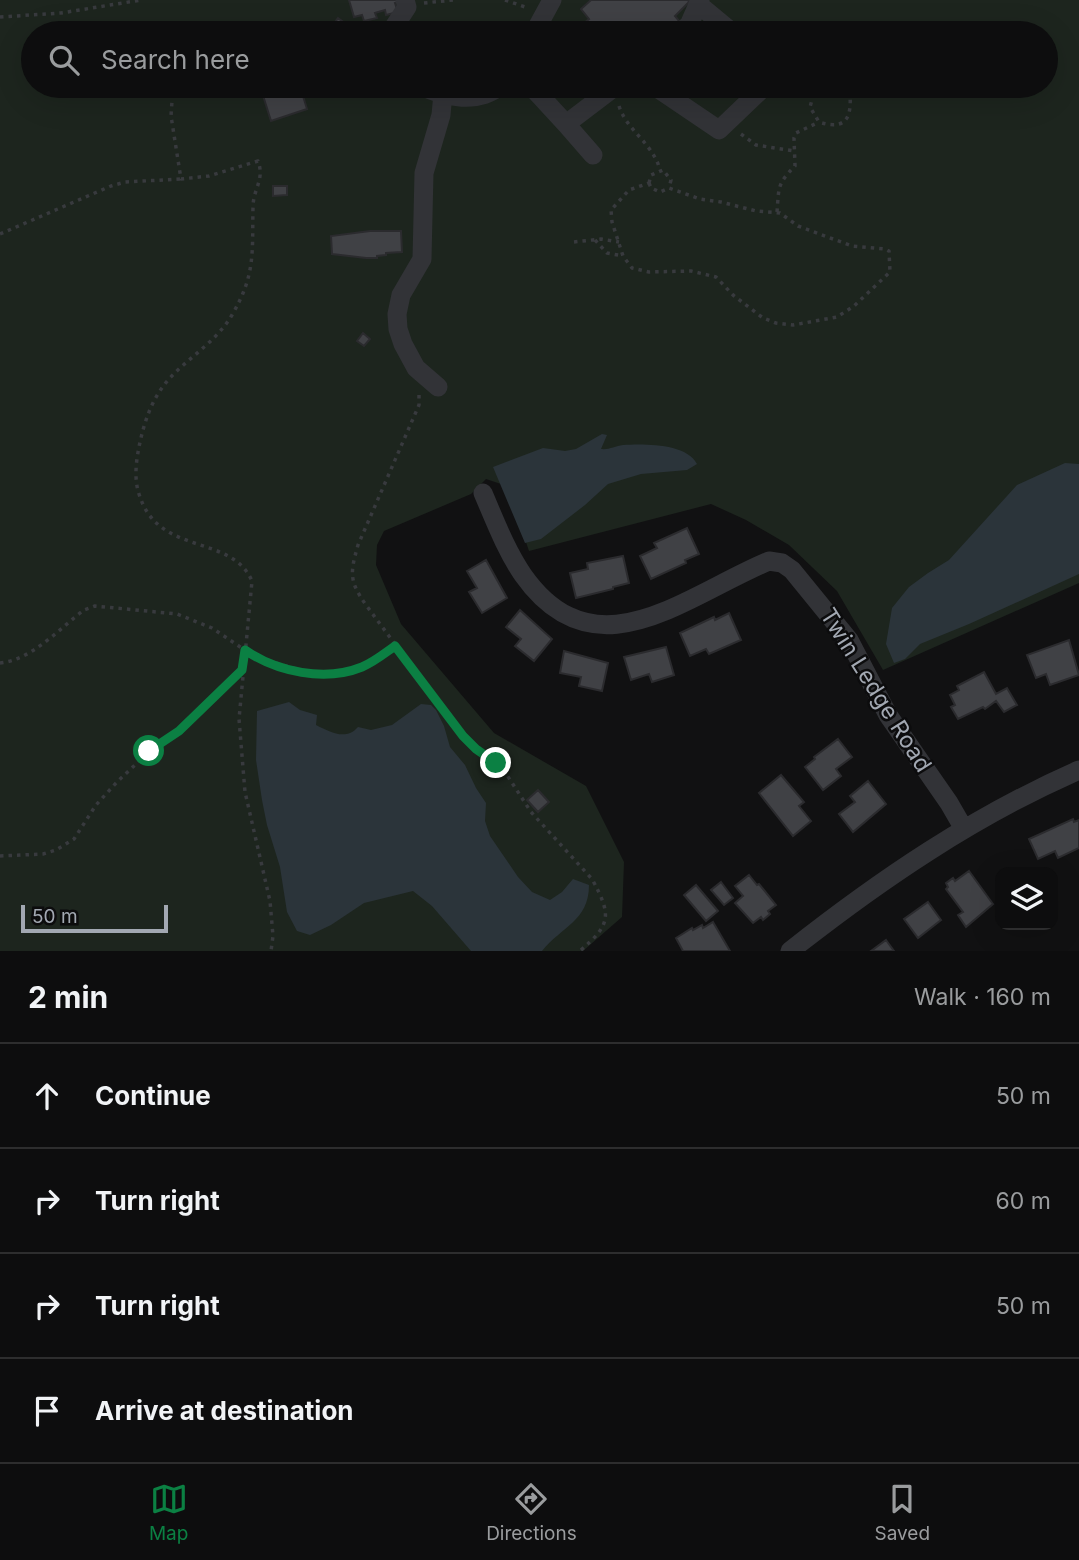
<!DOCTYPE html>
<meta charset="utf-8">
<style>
:root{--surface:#0d0d0e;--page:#1b1b1c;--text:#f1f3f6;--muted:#9a9c9e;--line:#2d2d2e;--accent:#0b8043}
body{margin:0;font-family:Inter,sans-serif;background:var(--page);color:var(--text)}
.controls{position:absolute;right:21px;bottom:21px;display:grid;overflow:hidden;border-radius:14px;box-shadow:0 7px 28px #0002}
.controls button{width:63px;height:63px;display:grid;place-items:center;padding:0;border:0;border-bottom:2px solid var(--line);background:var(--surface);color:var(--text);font:35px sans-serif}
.scale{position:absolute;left:21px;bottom:18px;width:147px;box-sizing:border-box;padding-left:7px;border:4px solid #a2a8b2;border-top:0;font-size:19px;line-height:24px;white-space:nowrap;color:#a2a8b2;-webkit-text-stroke:5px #0c0c0d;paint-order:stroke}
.stop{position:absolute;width:21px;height:21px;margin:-16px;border:5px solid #0b8043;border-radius:50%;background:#fff}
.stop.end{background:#0b8043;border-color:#fff;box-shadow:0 2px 7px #0008}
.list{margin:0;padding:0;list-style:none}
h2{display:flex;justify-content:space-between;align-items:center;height:91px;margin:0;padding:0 28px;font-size:30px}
h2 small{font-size:23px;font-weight:400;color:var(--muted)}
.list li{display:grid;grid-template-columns:46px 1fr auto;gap:21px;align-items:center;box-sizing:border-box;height:105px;padding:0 28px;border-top:2px solid var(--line)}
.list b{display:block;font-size:26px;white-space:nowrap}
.list em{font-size:23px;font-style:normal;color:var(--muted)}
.icon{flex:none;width:38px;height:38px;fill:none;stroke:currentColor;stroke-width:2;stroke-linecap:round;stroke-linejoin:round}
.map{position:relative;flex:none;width:1079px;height:951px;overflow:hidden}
.search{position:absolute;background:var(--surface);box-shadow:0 7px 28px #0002;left:21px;right:21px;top:21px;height:77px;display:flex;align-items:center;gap:18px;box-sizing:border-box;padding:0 24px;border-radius:38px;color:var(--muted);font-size:26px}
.sheet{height:511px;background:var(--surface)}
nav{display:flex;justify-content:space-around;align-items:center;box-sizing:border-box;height:98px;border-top:2px solid var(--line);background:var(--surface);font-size:19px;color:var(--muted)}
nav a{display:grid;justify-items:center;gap:4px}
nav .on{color:var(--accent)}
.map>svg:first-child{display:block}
.green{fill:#1d251e;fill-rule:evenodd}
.water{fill:#2b343a}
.building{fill:#404145;stroke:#2b2b2e;stroke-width:2}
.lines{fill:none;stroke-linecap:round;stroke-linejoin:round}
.path{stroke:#383a3e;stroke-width:3.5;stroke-dasharray:3.5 5;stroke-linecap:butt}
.minor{stroke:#323337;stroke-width:19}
.route{stroke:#0b8043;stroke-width:9}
.labels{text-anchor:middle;stroke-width:5;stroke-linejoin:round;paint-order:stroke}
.street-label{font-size:23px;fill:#a2a8b2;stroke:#0c0c0d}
</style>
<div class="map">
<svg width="1079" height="951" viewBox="0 0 1079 951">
<rect width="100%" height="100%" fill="#111112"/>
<path class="green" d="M0 0H1079V583L883 670 837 591 789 545 746 520 711 504 529 551 507 486 486 479 471 494 384 531 377 545 376 565 401 624 494 733 586 786 624 862 622 917 583 951H0ZM33 33H1046V86H33Z"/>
<path class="water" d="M602 434 607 435 601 449C609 450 615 446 623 445 644 444 686 443 697 464L687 470 641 474 608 484 585 505 541 539 525 543 493 467 543 448 565 451 576 449Z
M1065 463 1079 464V574L969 624 920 644 905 659 894 663 886 644 892 608 909 587 928 573 949 560 1017 485Z
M289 702 300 710 317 715 316 725C330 732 346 741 358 727L371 730 392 725 421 704 431 705 436 710 444 726 450 747 465 765 476 788 486 803 485 821 490 836 518 877 532 892 550 900 562 892 573 879 589 885C589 921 561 927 542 951H471L432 906 413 891 364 903 331 925 310 935 297 931 287 912 280 867 267 825 262 800 256 760 257 711Z"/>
<path class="building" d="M349 0H399V2L395 3 398 12 386 15 385 10 375 13 377 18 364 21 362 15 354 17Z
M591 0H688L689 2 675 16 680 22 668 31 663 25 650 33H572L589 19 581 9Z
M338 18 346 24 341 30 333 25Z
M260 86H300L307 109 271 121Z
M273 186H287V195L273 196Z
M370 231H401L402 252 386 253V255L377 256V258H366L332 254 331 236Z
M363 333 370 339 364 346 357 341Z
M687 528 699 554 685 560 686 563 651 579 640 556 657 548 654 543Z
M623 556 629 583 613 587V589L576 598 570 573 588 569 587 563Z
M486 560 507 598 482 613 469 592 477 588 467 571Z
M520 610 552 639 534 661 515 646 521 639 506 627Z
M729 613 741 640 709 654 706 649 690 656 680 633 714 617 715 620Z
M1069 640 1079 675 1050 685 1046 674 1036 678 1027 655Z
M666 647 674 675 652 682 649 674 631 680 624 657Z
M564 651 608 663 602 691 579 686 581 677 560 673Z
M984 672 996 694 1007 688 1017 705 1004 712 996 701 985 709 983 707 958 719 951 707 955 705 950 695 959 690 957 686Z
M838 739 852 757 836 769 841 776 823 790 805 767 815 759 814 757Z
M781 775 804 802 799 806 811 821 793 836 759 793Z
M868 781 886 804 853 832 839 814 855 802 850 796Z
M538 790 549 802 538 812 527 800Z
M1073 819 1074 822 1079 820V848L1058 858 1055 851 1038 859 1029 839Z
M969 871 993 904 966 927 958 915 963 912 946 889 948 887 946 883 953 878 955 881Z
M749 875 757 885 759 884 776 905 768 911 770 914 763 920 761 917 753 923 735 903 743 896 735 886Z
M721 882 733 898 724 905 711 890Z
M696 885 718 911 706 921 684 895Z
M928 902 941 920 918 938 904 919Z
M713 922 730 951H683L676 938 692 928 693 930 702 925 703 928Z
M886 940 894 951H871Z"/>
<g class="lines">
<path class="path" d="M505 0 525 7
M424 3 453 0
M0 17 61 13 141 0
M173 86 171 116 181 179 209 176 258 161C265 180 253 189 253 207 252 252 256 274 232 315 216 342 189 357 169 379 152 398 144 422 139 447 136 462 134 479 139 494 158 557 231 533 252 581L239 719 245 792 270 901 273 936 271 951
M722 86 732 92
M816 86 810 107 819 122C852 133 852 109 849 86
M850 91 858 92
M619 106C627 131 653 143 660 170
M741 134 756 145 794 151
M649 183 651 188 660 192 669 188 700 199 721 202 756 211 780 213 798 226 852 246 885 249 889 251 890 272 854 306 837 317 793 325 776 323 763 318 733 295 716 277 691 271 649 272 632 268 623 256 612 222 611 210 629 190Z
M649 183 651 175 663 170 671 180 669 188
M777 212C779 187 777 184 795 166L794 138 796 133 819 122
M0 234 111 186 125 182 181 179
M595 240 607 253 623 256
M574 242 601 239 619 242
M419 395V405L358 545C350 573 349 581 366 605L463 736 476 749 503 769 531 812 592 879C612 916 611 924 580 951
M0 663C32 660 60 628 84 610L95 606 177 614 212 628 255 657 314 674 353 670 366 666 395 646
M0 856 43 854 56 850 74 839 96 805 117 782 156 745 179 731 240 672"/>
<path class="minor" d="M698 4 733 33
M390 33 407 7 405 0
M534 33 552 0
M679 33 689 25 700 0
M421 86C446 98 478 104 500 86
M531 86 566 124
M654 86 719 130 765 86
M593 155 566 124 616 86
M438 387 416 368 403 344 398 329 397 314 401 295 422 259 424 173 441 115 443 93
M483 493C495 521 506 550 523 575 595 677 685 596 769 561L782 563 792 570 849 640 888 715 949 803 964 829
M790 951C880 880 974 816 1079 770"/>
</g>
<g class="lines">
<path class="route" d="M149 751 179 731 242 670 245 650C277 672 325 682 362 667 374 662 385 653 395 646L463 736 476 749 496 763"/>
</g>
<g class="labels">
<g class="street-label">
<text transform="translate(876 690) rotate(58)" y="8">Twin Ledge Road</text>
</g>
</g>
</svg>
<div class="controls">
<button><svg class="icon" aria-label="layers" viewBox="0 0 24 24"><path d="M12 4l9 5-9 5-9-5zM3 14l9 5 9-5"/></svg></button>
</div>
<div class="scale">50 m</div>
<div class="stop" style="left:149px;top:751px"></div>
<div class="stop end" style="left:496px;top:763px"></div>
<div class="search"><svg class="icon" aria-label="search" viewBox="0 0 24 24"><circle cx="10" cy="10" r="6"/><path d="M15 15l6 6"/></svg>Search here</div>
</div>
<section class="sheet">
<h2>2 min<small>Walk · 160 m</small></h2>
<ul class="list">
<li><svg class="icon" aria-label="ahead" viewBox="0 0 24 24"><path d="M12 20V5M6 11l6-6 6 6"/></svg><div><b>Continue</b></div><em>50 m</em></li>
<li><svg class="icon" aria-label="right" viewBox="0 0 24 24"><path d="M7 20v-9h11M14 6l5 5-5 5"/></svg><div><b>Turn right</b></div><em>60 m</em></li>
<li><svg class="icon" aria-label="right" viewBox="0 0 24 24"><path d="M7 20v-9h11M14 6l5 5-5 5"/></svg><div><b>Turn right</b></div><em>50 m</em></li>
<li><svg class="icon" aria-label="arrive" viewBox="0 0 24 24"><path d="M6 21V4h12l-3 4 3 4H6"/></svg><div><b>Arrive at destination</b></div></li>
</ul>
</section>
<nav>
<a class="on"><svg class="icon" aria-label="map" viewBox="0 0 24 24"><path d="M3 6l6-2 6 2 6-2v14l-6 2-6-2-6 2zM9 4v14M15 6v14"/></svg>Map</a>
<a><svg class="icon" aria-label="directions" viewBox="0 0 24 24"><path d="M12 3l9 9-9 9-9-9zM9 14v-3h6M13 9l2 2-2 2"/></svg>Directions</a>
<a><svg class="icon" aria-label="saved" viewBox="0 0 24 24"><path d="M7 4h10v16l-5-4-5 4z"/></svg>Saved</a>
</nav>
